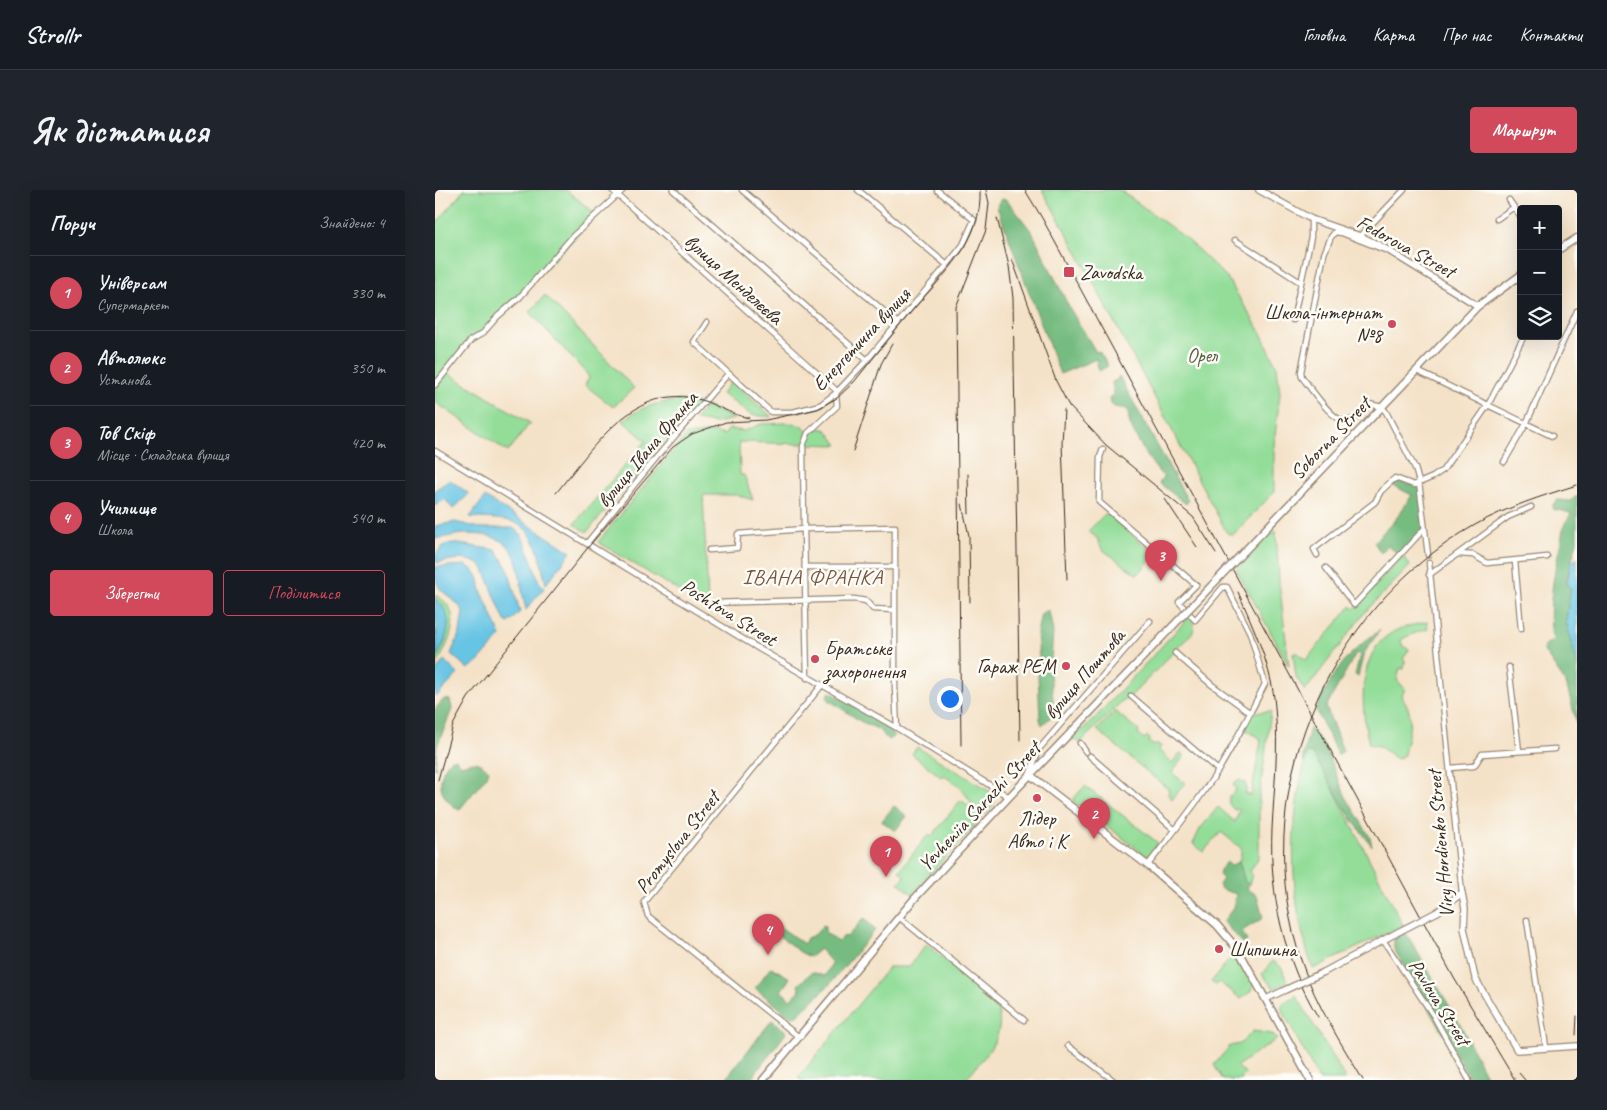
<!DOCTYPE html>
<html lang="uk">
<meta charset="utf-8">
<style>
:root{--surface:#171b24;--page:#20242c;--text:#f1f3f6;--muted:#9ea1a6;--line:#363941;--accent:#d1495b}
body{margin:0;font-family:Caveat,sans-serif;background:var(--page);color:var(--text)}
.controls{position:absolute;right:15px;top:15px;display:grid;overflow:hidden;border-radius:5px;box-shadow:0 5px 20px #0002}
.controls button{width:45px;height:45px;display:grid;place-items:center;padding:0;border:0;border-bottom:1px solid var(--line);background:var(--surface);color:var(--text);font:25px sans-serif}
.you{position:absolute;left:514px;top:508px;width:18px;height:18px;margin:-12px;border:4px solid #fff;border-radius:50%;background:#1a73e8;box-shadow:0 0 0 8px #1a73e833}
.badge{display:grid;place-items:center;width:32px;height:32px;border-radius:50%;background:var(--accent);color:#fff;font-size:16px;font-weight:700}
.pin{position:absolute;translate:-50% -41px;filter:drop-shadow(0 1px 2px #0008)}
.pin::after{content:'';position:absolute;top:26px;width:18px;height:15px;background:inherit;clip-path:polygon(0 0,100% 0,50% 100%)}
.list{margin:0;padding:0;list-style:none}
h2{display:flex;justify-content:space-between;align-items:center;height:65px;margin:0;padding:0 20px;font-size:21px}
h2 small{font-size:16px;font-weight:400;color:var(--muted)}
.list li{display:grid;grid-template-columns:32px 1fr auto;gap:15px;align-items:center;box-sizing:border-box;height:75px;padding:0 20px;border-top:1px solid var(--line)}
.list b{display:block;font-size:19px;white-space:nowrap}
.list p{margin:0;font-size:16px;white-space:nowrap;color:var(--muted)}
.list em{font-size:16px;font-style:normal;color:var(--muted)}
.actions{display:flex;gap:10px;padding:15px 20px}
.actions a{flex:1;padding:11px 0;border:1px solid var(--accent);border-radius:5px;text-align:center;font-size:18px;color:var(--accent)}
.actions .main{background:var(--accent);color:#fff}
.icon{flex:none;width:28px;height:28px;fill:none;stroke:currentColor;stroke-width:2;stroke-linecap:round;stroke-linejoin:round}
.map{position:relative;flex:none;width:1142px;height:890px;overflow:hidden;border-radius:5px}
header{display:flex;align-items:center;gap:30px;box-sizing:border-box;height:70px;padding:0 25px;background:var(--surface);border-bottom:1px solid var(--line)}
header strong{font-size:24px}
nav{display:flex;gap:28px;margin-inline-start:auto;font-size:18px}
.intro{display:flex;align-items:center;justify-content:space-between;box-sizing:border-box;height:120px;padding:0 30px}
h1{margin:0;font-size:35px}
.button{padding:12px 22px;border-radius:5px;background:var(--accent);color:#fff;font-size:18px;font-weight:700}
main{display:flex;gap:30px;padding:0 30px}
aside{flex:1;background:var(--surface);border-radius:5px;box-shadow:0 5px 20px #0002}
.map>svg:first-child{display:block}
.green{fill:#93dd99;stroke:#67845c}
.forest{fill:#76bc81;stroke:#587350}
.water{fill:#66c5e4;stroke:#507881}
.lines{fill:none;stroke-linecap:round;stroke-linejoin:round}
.minor-casing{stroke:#988673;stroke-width:7}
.tertiary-casing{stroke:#988673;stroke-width:8}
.secondary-casing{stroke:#988673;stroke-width:9}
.minor{stroke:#fff;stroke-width:4.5}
.tertiary{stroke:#fff;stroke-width:5.5}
.secondary{stroke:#fff;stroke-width:6}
.rail{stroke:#3b2a1e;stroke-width:1}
.tertiary-bridge-casing{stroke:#988673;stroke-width:8;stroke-linecap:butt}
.secondary-bridge-casing{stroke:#988673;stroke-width:9;stroke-linecap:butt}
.tertiary-bridge{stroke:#fff;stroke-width:5.5}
.secondary-bridge{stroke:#fff;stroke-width:6}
.poi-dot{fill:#d1495b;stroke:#fdfcf7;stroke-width:2}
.labels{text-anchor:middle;stroke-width:5;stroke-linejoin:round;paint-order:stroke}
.street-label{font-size:20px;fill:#3b2a1e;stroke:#fdfcf7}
.poi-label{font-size:20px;fill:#3b2a1e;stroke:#fdfcf7;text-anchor:start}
.park-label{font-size:20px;fill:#556043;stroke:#fdfcf7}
.quarter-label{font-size:22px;letter-spacing:1px;fill:#7a543e;stroke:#fdfcf7}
</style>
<header>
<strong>Strollr</strong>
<nav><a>Головна</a><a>Карта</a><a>Про нас</a><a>Контакти</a></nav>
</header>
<div class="intro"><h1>Як дістатися</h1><a class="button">Маршрут</a></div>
<main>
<aside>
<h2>Поруч<small>Знайдено: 4</small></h2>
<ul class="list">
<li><span class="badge">1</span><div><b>Універсам</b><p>Супермаркет</p></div><em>330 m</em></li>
<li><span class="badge">2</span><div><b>Автолюкс</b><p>Установа</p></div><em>350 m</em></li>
<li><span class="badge">3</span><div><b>Тов Скіф</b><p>Місце · Складська вулиця</p></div><em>420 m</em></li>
<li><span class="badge">4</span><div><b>Училище</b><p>Школа</p></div><em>540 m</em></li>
</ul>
<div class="actions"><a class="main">Зберегти</a><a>Поділитися</a></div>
</aside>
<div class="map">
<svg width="1142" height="890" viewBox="0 0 1142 890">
<rect width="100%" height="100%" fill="#fdfcf7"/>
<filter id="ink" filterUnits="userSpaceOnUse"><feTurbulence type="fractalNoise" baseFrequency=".02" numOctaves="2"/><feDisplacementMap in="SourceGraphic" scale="10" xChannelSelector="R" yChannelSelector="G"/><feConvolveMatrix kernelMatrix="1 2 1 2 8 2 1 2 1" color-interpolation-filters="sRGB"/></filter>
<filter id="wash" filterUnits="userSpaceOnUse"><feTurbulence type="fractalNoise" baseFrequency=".0096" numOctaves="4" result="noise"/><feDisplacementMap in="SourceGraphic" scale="20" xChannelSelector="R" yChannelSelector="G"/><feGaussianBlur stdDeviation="1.12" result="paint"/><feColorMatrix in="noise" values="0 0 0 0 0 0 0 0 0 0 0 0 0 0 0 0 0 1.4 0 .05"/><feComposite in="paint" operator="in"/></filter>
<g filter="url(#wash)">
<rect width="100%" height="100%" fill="#f4e2c8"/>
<path class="green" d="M29 0H131L162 25 48 143 36 150 11 182 95 233 73 262 0 212V35Z
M607 0H685L752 49 792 88 825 141 842 177 845 203 839 255V302L798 345 792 343 634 47Z
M110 105 199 198 178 217 150 195 154 188 152 184 95 122Z
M296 191 337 227 316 225 287 204Z
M245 210 264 213 152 342 139 334 211 251 188 231C206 216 222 213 245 210Z
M271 216 299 229 280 233 260 230Z
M351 233 368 236 373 243 384 238 392 240 403 255 304 252 305 285H309L318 310 302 305H268L273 412 270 417 163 352 251 245 278 242 290 245 293 239 309 241 326 234Z
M671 323 719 363 717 368 704 383 701 384 667 359 662 348 653 341Z
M841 341 844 391 854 476 801 379 832 346Z
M968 366 975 376 931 421 870 501 861 487 858 463H863L871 470 916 416 919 419Z
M0 405C32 421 13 454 0 478V440L3 447 1 468 10 451 6 414 0 409Z
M753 428 760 430 758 442 696 506 689 509 645 553 637 549 659 529Z
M992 432 993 439C986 441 971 446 966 450L967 455 974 460 968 469 970 471 969 479 965 478 962 490 970 499 966 507C982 522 972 547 969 565L962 569 944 556 934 554C926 522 922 468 952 446 964 437 978 435 992 432Z
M680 521 704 541 703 544 709 549 712 546 715 549 713 552 720 556 722 554 726 556 724 560 737 573 745 563 749 566 737 583 750 593 737 609 733 605 734 600 662 540Z
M836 521 824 609V667L815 681 817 685 814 694 810 693C807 687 803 677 804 671 805 666 807 664 806 658L786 642 768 662 758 654 765 639 783 617 800 632 805 619 799 620 794 614V607L801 600 798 594 805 590 810 593 812 599 810 603 816 606 826 551 824 547 810 540 817 523Z
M482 557 559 604V614L551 624C539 621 533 606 525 597 520 592 513 589 508 585L506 587 477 564Z
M872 563H877L885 573 968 735 878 779C853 709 853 635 872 563Z
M650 596 723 653 713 667 637 610Z
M526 610 546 626V629L477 704 464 693 470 686 464 681 493 645 496 647Z
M491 754 558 808C577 843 551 864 530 890H366L363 888 454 777H474Z
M802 760 820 793 815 802 806 809 784 792 781 795 776 792Z
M838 771 847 778 852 793 839 799 827 784Z
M861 805 911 890H884L846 818 848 813Z
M818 841 837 844 842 849 802 876 811 884 806 888 807 890H788L779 875 795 856 805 854Z"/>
<path class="forest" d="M567 9 572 10 597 42 634 117 661 162 664 161 673 176 664 181 661 169 625 184 562 17Z
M684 186 753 311 751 314 724 293 729 287C718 278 700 247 695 234 693 228 695 224 691 219 683 216 677 221 674 208L679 204 677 192 682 190Z
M966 291 975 295 984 292 989 339 965 366 953 355 946 363 939 352 961 329 977 305 957 295Z
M1142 306V352L1131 391 1136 398 1131 431 1142 475V534L1131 493 1109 461V455L1118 451C1110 417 1122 371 1129 336 1130 331 1135 328 1136 323L1118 319V314L1123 310 1135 311Z
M610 421H614L618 442 615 484 619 518 618 525 607 535 605 529 603 485 605 481 602 443 606 424Z
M945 440 929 463 923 486 920 485 925 465 921 463 891 517 908 561 903 565 881 520C897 483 912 463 945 440Z
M395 502C409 510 455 533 459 546L453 550 443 539 425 531 394 510 392 506Z
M9 509 15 510 17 519 2 556 0 579V519Z
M875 538 887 552 911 607 935 647 937 656 916 628 877 563H872L869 575 868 565Z
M16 569H21L26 575C41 571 40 570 54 580L52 586 24 620C3 607 0 588 16 569Z
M459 616 472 626 460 641 447 631Z
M804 671 810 692 814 694 812 699 822 705 828 728 807 741 812 751 808 753 788 732 798 718 801 704 786 699 784 695 788 689 784 685 785 680 792 672 796 676Z
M429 728 440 740 394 795 363 825 357 827 353 825 320 798 336 777 355 788 346 801 355 809 365 801 363 795 377 782 390 786 397 773 385 759 375 767 365 762 334 738 335 732H338L369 754 372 748 381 744 388 735 390 737V742L403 752 409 746 412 747Z
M971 743 1025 834 1053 890H1036L959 759V748L964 744Z
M337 830 352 842 315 890H290Z"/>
<path class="water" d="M15 290 34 304 18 319 10 309 0 316V300Z
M50 307 136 362 111 394C104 368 103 335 70 330 59 328 47 329 35 327Z
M20 332 45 338H78L86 344 91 355 104 392 109 398 91 420C80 374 90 344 30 344 20 344 8 349 0 348V336Z
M18 353 61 360 73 379 85 422 74 433 70 431 48 377C34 366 19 369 2 373L0 365C6 358 8 354 18 353Z
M1142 367V475L1131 431 1136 398 1132 396 1136 371H1140Z
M30 375C40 380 45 386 45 398L66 446 44 471 33 479 16 464 25 442 28 421C13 399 0 407 0 377Z
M0 409C23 427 11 449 1 470 4 450 0 430 0 409Z
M9 470 23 484 2 506H0V483Z"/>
</g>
<g filter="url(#ink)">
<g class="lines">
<g class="minor-casing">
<path id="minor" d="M177 0 402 201
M238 0 432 170
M307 0 463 133
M423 0 512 75
M1074 10 1086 27
M1062 29 1079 17
M925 46 969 0
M800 50 865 92
M950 60 907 43 900 42 896 47 889 64 866 182 867 187C875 197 899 234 912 231 922 230 928 221 934 214L947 217 951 222 980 278 984 292 993 365
M858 130 876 47V29
M272 132 259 152 336 222H358L385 215 401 203 432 170 512 75 528 55 539 30 502 0
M982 181 1117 246
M0 195 36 150 48 143 62 127 85 107 138 46 188 0
M668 259 665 267 664 312 761 395 744 412 760 430 788 397H792L815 443 830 494C815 523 801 551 784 579 763 612 737 644 713 675
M0 261 326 460 462 538 574 607
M1069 272 1091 234 1142 121
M152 353 221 268 293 184
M274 360 302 358 303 344 369 339 368 256 373 243 402 216 401 203
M1023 364 1038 365 1052 373 1112 367
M882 365 879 359 940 312 946 301 960 288 979 295 998 287 1008 280 1053 215 1089 146
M1080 371 1086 439
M994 373 1027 703
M370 377H460
M891 378 919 415 989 339
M994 385 1073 327 1096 317
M277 413 419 409 431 411 438 419 459 420
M740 463 777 495 814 522
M1074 477 1084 561
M372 488 369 339 460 337V497L462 538
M696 506 783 580
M645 553 651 562
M655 566 740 640
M1015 578 1039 576 1047 564 1120 559
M595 583 604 559 715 431
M464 727 589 830
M1092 730 1111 857
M948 750 998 825 1034 890
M364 847 213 726 209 712 387 495
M633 856 678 890"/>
</g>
<g class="tertiary-casing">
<path id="tertiary" d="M824 0 876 29 925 46 946 56 1043 116
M1002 722 1027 703 1030 719 1029 738 1040 788 1082 860 1142 856
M889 782 965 741
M831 809 850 800"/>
</g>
<g class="secondary-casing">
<path id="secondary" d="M1123 60 1142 48
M866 302 1043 116 1086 85
M595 585 716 678 782 735 804 761 875 890
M328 890 480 708 574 607 734 440"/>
</g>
<use href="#minor" class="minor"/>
<use href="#tertiary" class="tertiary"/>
<use href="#secondary" class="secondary"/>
<path class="rail" d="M590 0 607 28 1019 788 1080 890
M562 28 574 76 578 108 585 550
M577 69 621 191 634 216 671 255 758 327 781 363
M629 220 627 253 632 389
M418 261 446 174 457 154
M533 284 534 324
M121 303C156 261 195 196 259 208 278 212 295 225 314 228
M730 309 762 357
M527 314 534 346 535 412
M803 402C819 438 837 478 840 517 844 558 839 598 837 639 834 705 849 770 883 827
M526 555 521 117 551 40 554 13 551 0
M3 590 18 535 33 508 155 355 238 257 257 244 291 232 331 230 382 219 402 208 419 192C439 167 459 142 480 117 510 83 548 50 545 0
M1141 845 1142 826
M1084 883 1090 890
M928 890C906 853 881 815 867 773 810 608 890 420 1040 335 1072 317 1107 306 1142 295"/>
<g class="tertiary-bridge-casing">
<path id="tertiary-bridge" d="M965 741 1002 722
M850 800 889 782"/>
</g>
<g class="secondary-bridge-casing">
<path id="secondary-bridge" d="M734 440 866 302"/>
</g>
<use href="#tertiary-bridge" class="tertiary-bridge"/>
<use href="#secondary-bridge" class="secondary-bridge"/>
</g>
</g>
<g class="poi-dot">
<rect x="628" y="76" width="12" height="12" rx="2.5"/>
<circle cx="957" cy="134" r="5"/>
<circle cx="380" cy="469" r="5"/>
<circle cx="631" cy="476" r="5"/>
<circle cx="602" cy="608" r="5"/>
<circle cx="784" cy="759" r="5"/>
</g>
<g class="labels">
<g class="street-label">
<text transform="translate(971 56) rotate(29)" y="7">Fedorova Street</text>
<text transform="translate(299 89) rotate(42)" y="7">вулиця Менделєєва</text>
<text transform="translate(426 149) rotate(-47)" y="7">Енергетична вулиця</text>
<text transform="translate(895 248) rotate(-46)" y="7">Soborna Street</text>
<text transform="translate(212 259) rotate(-50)" y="7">вулиця Івана Франка</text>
<text transform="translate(294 422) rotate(32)" y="7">Poshtova Street</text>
<text transform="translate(649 484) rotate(-49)" y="7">вулиця Поштова</text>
<text transform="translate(544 616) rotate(-47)" y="7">Yevheniia Sarazhi Street</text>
<text transform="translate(242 652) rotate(-52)" y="7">Promyslova Street</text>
<text transform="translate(1005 654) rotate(-95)" y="7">Viry Hordienko Street</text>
<text transform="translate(1005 812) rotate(58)" y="7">Pavlova Street</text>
</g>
<g class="poi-label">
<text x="645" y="89">Zavodska</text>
<text x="947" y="129" text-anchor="end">Школа-інтернат<tspan x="947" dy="23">№8</tspan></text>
<text x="390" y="465">Братське<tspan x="390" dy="23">захоронення</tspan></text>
<text x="621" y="483" text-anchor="end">Гараж РЕМ</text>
<text x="602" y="635" text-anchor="middle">Лідер<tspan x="602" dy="23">Авто і К</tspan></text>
<text x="794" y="766">Шипшина</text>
</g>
<g class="park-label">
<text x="767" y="172">Орел</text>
</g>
<g class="quarter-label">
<text x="378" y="394">ІВАНА ФРАНКА</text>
</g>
</g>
</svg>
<div class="controls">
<button>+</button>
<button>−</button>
<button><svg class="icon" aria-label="layers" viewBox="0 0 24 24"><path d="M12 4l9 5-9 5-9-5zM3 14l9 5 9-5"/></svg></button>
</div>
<div class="you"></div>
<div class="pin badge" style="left:451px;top:687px">1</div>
<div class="pin badge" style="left:659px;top:649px">2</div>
<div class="pin badge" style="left:726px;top:391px">3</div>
<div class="pin badge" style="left:333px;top:765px">4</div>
</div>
</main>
